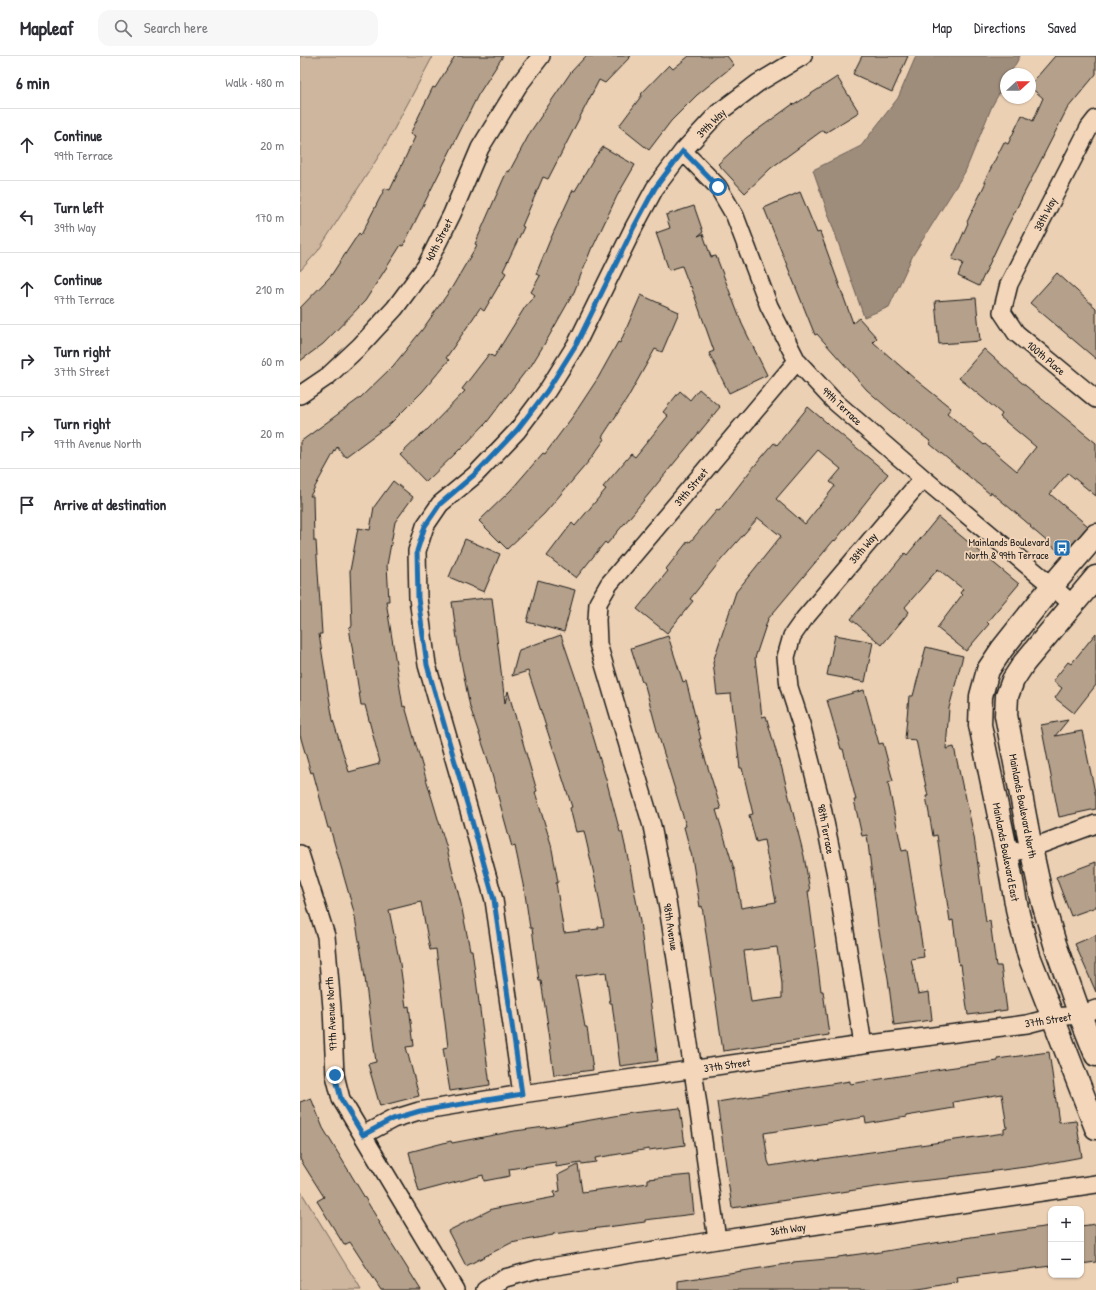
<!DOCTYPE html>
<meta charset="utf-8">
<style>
:root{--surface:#fff;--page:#f7f7f7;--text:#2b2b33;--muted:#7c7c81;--line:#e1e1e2}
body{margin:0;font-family:"Patrick Hand",sans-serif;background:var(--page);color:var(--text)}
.controls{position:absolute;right:12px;bottom:12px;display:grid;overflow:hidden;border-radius:8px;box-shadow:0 1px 3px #0004}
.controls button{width:36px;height:36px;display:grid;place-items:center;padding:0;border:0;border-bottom:1px solid var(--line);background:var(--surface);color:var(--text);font:20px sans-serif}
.compass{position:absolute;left:700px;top:12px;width:36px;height:36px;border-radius:50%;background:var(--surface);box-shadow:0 1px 3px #0004;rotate:69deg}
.stop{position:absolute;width:12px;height:12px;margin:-9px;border:3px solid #1f6fb2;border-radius:50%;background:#fff}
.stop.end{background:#1f6fb2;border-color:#fff;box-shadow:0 1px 4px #0008}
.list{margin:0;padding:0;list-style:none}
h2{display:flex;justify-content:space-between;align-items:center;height:52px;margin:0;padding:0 16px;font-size:17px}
h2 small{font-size:13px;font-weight:400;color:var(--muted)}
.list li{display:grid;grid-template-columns:26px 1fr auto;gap:12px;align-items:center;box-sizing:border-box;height:72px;padding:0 16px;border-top:1px solid var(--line)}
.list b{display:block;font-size:15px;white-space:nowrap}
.list p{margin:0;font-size:13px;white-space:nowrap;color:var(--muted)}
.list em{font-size:13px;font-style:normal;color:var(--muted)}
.icon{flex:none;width:22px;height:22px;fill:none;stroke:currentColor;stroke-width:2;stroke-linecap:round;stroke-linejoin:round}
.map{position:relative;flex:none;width:796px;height:1234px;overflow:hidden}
header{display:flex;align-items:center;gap:24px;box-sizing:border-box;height:56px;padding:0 20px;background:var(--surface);border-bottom:1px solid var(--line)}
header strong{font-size:19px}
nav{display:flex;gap:22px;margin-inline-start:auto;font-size:14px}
.search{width:280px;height:36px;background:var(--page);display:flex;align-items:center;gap:10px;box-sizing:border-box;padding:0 14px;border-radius:12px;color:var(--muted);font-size:15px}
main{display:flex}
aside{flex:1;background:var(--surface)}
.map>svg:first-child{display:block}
.green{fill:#cdb59e;stroke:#74685d}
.water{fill:#9f8d7c;stroke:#6b6056}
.building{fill:#b5a18b;stroke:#1c1c1c;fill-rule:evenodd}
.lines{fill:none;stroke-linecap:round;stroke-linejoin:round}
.street-casing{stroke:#1c1c1c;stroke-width:20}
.secondary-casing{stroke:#1c1c1c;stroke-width:25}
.street{stroke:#f4d7ba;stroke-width:17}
.secondary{stroke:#f4d7ba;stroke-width:22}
.route{stroke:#1f6fb2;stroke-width:5}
.labels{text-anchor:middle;stroke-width:3.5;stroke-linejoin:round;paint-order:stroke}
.street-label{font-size:11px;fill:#1c1c1c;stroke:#f4d7ba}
.poi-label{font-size:11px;fill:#1c1c1c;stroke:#f4d7ba;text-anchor:end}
</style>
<header>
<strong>Mapleaf</strong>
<div class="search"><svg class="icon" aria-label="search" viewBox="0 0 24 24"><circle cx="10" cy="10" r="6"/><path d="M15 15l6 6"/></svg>Search here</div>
<nav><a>Map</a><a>Directions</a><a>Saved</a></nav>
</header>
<main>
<aside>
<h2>6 min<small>Walk · 480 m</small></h2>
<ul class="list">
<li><svg class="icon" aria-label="ahead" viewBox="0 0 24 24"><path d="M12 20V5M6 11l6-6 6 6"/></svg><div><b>Continue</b><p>99th Terrace</p></div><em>20 m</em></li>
<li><svg class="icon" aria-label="left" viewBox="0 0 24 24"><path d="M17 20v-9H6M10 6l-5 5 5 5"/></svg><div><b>Turn left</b><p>39th Way</p></div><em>170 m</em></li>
<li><svg class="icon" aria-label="ahead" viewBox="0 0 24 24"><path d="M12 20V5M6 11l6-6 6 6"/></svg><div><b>Continue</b><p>97th Terrace</p></div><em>210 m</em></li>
<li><svg class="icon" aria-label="right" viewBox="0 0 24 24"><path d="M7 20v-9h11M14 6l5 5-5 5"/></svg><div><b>Turn right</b><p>37th Street</p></div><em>60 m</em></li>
<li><svg class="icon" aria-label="right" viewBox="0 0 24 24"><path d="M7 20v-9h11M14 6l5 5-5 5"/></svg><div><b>Turn right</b><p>97th Avenue North</p></div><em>20 m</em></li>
<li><svg class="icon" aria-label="arrive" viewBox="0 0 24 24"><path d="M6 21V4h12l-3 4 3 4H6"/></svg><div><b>Arrive at destination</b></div></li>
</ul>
</aside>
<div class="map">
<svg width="796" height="1234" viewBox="0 0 796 1234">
<rect width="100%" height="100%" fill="#ebd0b4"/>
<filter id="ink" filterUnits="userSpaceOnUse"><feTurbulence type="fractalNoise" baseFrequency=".025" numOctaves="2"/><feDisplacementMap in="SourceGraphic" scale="8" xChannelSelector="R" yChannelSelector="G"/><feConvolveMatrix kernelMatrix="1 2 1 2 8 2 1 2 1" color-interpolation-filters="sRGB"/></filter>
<g filter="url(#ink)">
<path class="green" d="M0 0H133L84 92 18 195 0 215Z
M0 1134 57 1227 61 1234H0Z"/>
<path class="water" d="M616 0H720L710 18H706V25L692 50 665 116 613 199 589 251 564 261 513 114 561 90 598 42Z"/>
<path class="building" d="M155 0H203L178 39 103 190 101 189 65 245 23 288 0 305V252L30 221 59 177 61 179 85 132 90 134 115 81 110 78 133 31 135 32Z
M286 0H331L305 27 299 24 248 123 243 121 222 170 224 171 203 215 206 217 184 255 180 252 146 302 149 304 122 336 91 367 45 401 37 391 10 440H13L14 485H16L22 578H19L28 635 33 664 49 716 79 708V706H80L65 649H61L49 571 52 570 50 515 58 472 70 474 74 451 93 425 113 441 95 466 87 509 89 545H86L103 651 105 650 116 689 147 793 161 848 170 894H172L190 1029 150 1035 143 992 148 991 136 893 130 894 121 846 89 854 100 908 106 951 109 950 114 990 106 991 119 1040 80 1050 68 1008 76 1006 63 907 54 856 30 772H28L13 716 11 717 0 679V386L60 342 93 310 122 274 151 233 177 189 175 188 207 115 209 116 231 75 271 16Z
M389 0H427L434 9 397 39 371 65 349 94 319 70 342 39 341 38 369 9 373 13Z
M562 0H608L592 36 553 18Z
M755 0H796V18L767 53 701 183 679 230 658 220 663 207 652 203 668 167 667 166 686 126H684L704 86 708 88 722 59 733 65 743 42 730 31V29Z
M537 21 559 56 525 77 523 74 471 112 445 137 418 108 446 82 493 48 494 49Z
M303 91 335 109 317 140 293 191H292L274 236 248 282 229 313 228 312 187 366 160 394V393L126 426 100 399 126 374H127L165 335 162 333 189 298 194 301 225 251 235 239 231 236 240 220 236 218 250 184 273 134 275 135 295 101Z
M500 136 517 177 520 176 553 267 559 262 577 282 573 286 616 324 651 352 647 357 684 389 685 388 717 415 736 391 700 361 702 358 659 322 684 293 721 326 796 387V440L768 417 750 438 788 470 763 499 730 471 731 470 691 436 690 438 630 388 631 386 590 354 567 334 517 278 515 279 464 152Z
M394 150 403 176 398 180 403 178 411 201 416 200 442 268 467 319 429 337 409 297 414 295 391 230 390 231 382 210 369 214 356 177 370 172 366 159Z
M757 217 796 252V303L730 247Z
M341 239 379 256 362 296 355 293 327 343 302 381 305 383 289 405 244 458 207 493 179 465 211 434 243 397 245 398 273 360 298 322 318 286 320 287Z
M676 242 680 285 639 288 635 245Z
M399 333 420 351 330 461 307 488 305 486 276 522 247 500 272 467 275 470 306 433 303 431 331 398 335 401 368 360 363 356 380 335 390 344Z
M508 351 588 418 535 485 534 484 468 563 455 602 462 661 466 660 480 709H481L504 800 510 835H508L521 935H523L529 979 423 995 402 850 400 851 392 801 384 771 386 770 358 678 344 626H342L331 592 368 580 383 626 386 625 401 683H399L421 753 416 754 435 816 441 852 476 846 464 784 456 786 449 759 453 758 442 712H440L431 638 417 639 413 606 436 536 481 480 458 462 421 504 390 543 393 545 367 577 337 553 368 515 366 513 388 485 390 486 417 454 419 455 451 414 474 387 477 389ZM518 394 541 413 530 426 535 430 505 468 476 443ZM477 891 482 928V942L451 946 444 895Z
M638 461 719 528 687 566 689 568 666 595 637 572 662 539 660 537 663 533 638 513 605 551 609 556 582 589 551 563 605 497 607 499Z
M165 483 200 498 184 536 149 521Z
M238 524 275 534 264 576 227 566Z
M186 542H192L205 647 208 635 237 735 235 736 251 788 258 826 256 827 264 877 298 873V871L304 870 296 827 284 775 276 776 270 752 272 751 228 615 212 620 219 594 261 579 276 623 307 727 320 776H322L331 816 340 866 358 1005 320 1010 312 947H310L306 916 276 920 285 971H287L293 1014 254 1019 248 976H249L241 925H239L232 872H230L225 838 215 790 212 791 188 704 170 651 158 590 152 546Z
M796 577V629L774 657 755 642 762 632 753 625 768 606 771 608Z
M535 579 573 586 565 626 527 619Z
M626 591 663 600 649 652 646 693 654 691 663 733H664L674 781 686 866 690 865 696 910H701L707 954 668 959 661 908 659 909 653 864 650 865 637 779 633 780 626 740H628L616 684 605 683 609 640H613Z
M564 634 579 688 583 687 593 725 588 727 602 795 607 794 624 901 611 903 618 938 629 936 632 964 594 969 588 922 578 870 567 779 562 780 554 744H556L543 693H541L527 644Z
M768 664 755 680 782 675 796 741V753L759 761 741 669Z
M796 806V851L771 860 756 821Z
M796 879V936L775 888Z
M749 996 759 1066 776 1064 782 1101 733 1110 649 1121V1122L610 1126 432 1152 417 1046 550 1025V1028L648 1012 698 1005 697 1003ZM702 1038 707 1072 704 1073V1077L515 1104V1103L470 1110 468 1105 464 1077 565 1061 566 1068 606 1061V1060L654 1052 653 1046Z
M11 1042 23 1072 80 1167H79L121 1234H81L50 1186 44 1189 17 1145 24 1141 0 1103V1046Z
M380 1052 385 1089 349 1094V1093L295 1102 296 1106 281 1108V1107L256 1111V1106L209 1113 210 1120 184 1125 183 1119 119 1136 109 1096 151 1085 152 1087 215 1075 245 1071V1072L331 1057Z
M278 1109 282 1136 348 1127V1123L390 1119 394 1158 345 1164V1166L253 1178V1179L211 1187 166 1210 148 1175 192 1153 255 1141 254 1136 260 1135 258 1119Z
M796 1168V1206L781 1208V1170Z
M751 1170V1210L657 1222 658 1226 625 1232 610 1234H378V1225L493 1207V1206L538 1202V1201L574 1196V1197L671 1181Z"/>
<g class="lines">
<g class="street-casing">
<path id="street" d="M796 63 789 72 709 228 702 256 716 277 796 343
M383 95 418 131 435 160 469 250 497 305 533 344 623 422 752 530 773 549
M0 339 28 320 60 290 95 252 126 210 152 158 180 92 218 30 241 0
M0 798 26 880 32 952 35 1019 41 1043 155 1234
M707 798 731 792 796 768
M563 989 536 819 520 742 501 668 489 631 486 601 492 580 504 563 623 422
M222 1038 194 844 170 758 127 609 118 542 117 495 125 470 140 448 175 419 217 375 247 335 277 287 334 171 355 132 383 95 418 57 458 27 503 0
M63 1079 93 1063 119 1055 222 1038 563 989 727 968 754 961 780 959 796 953
M417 1184 393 1014 368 851 352 770 298 588 297 564 298 547 309 528 497 305
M185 1234 205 1222 238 1213 417 1184 796 1128"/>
</g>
<g class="secondary-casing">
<path id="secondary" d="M796 479 752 530 702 593 688 614 681 640 680 669 707 798 718 858 729 900 796 1072
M796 521 724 607 713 624 707 640 706 659 731 792 743 847 755 888 780 959 796 999"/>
</g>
<use href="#street" class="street"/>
<use href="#secondary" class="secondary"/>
</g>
</g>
<g class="lines" filter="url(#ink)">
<path class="route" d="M35 1019 41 1043 63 1079 93 1063 120 1055 222 1038 194 844 170 758 127 609 118 542 117 495 125 470 140 448 175 418 217 374 247 335 277 287 334 171 355 132 383 95 418 131"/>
</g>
<defs>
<g id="bus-square" transform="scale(0.9)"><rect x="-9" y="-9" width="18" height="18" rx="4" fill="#1f6fb2" stroke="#f4d7ba"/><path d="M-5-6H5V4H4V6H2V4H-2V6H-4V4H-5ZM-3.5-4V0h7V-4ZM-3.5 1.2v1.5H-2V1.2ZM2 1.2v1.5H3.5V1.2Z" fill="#fff"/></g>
</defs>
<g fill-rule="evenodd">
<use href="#bus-square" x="762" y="492"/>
</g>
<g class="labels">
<g class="street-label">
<text transform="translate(411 67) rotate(-45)" y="4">39th Way</text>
<text transform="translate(745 158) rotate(-63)" y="4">38th Way</text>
<text transform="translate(139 184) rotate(-63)" y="4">40th Street</text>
<text transform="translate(746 302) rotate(40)" y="4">100th Place</text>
<text transform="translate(542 350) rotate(43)" y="4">99th Terrace</text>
<text transform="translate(391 431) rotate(-50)" y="4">39th Street</text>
<text transform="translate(563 492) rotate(-50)" y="4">38th Way</text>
<text transform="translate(723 750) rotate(79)" y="4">Mainlands Boulevard North</text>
<text transform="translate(526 773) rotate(79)" y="4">98th Terrace</text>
<text transform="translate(706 796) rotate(79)" y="4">Mainlands Boulevard East</text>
<text transform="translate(371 871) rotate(81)" y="4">98th Avenue</text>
<text transform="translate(31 958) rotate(-93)" y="4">97th Avenue North</text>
<text transform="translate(748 964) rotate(-9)" y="4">37th Street</text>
<text transform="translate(427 1009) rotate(-8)" y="4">37th Street</text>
<text transform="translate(488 1173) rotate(-8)" y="4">36th Way</text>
</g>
<g class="poi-label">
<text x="749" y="490">Mainlands Boulevard<tspan x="749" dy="13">North &amp; 99th Terrace</tspan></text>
</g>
</g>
</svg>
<div class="controls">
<button>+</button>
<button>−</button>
</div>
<svg class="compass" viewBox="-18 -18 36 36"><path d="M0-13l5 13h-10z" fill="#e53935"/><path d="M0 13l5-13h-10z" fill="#7c7c81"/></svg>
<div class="stop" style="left:418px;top:131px"></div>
<div class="stop end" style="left:35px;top:1019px"></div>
</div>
</main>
